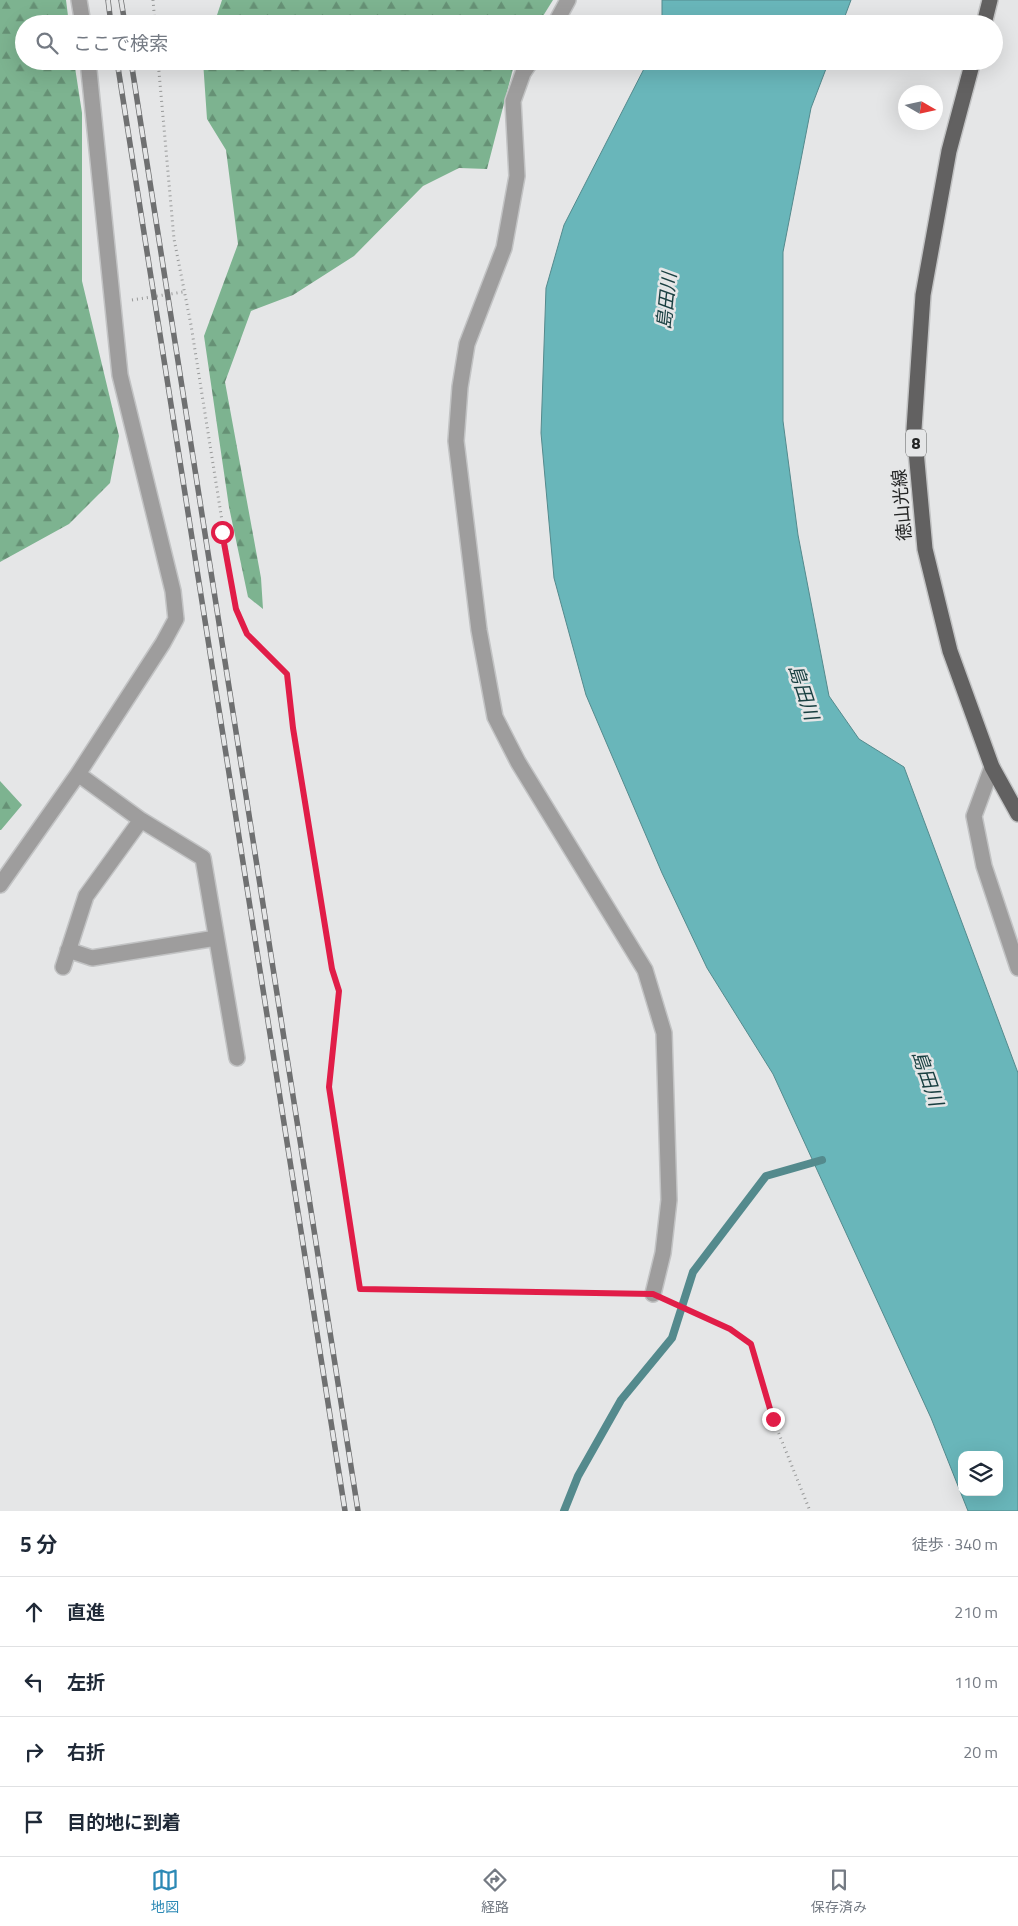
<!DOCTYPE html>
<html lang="ja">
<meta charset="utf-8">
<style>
:root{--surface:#fff;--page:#f2f2f3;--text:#1f2937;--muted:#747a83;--line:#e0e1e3;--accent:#2c89b5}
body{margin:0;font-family:"Titillium Web","Noto Sans JP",sans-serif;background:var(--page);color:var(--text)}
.controls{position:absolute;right:15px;bottom:15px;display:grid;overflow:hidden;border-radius:10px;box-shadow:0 5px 20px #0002}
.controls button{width:45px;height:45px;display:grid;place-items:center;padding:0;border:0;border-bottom:1px solid var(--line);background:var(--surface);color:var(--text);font:25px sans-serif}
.compass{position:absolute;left:898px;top:85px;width:45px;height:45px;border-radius:50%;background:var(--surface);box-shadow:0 5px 20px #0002;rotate:99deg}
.stop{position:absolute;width:15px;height:15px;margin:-11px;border:4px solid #e11d48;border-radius:50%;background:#fff}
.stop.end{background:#e11d48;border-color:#fff;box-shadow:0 1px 5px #0008}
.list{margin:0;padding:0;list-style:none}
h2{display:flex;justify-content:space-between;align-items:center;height:65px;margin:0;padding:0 20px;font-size:21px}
h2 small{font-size:16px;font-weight:400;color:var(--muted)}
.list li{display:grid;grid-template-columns:32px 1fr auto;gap:15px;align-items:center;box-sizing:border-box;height:70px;padding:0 20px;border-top:1px solid var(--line)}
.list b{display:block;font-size:19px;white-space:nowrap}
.list em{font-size:16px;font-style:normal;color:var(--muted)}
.icon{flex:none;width:28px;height:28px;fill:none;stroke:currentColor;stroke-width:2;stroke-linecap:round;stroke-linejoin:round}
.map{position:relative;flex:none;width:1018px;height:1511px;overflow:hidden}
.search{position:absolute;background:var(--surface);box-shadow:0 5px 20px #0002;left:15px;right:15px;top:15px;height:55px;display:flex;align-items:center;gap:12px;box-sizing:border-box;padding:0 18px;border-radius:28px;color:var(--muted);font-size:19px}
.sheet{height:345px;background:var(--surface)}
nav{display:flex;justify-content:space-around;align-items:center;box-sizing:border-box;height:70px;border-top:1px solid var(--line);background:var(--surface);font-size:14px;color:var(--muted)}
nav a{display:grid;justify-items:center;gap:2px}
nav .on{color:var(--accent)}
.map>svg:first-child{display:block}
.forest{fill:url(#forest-firs)}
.water{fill:#69b6ba;stroke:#548a8d;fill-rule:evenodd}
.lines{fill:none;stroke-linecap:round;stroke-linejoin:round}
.stream{stroke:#548a8d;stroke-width:8}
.minor-casing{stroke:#c2c3c4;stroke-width:18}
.major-casing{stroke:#c2c3c4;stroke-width:18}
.path{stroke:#989999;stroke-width:3;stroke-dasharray:1 4;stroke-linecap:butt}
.minor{stroke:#9e9d9d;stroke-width:15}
.major{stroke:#626161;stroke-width:15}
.rail-casing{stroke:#6f7071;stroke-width:5.5}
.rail{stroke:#e5e6e7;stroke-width:4;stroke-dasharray:11;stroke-linecap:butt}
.route{stroke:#e11d48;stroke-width:6}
.labels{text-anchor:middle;stroke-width:5;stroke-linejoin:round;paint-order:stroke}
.shield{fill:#e5e6e7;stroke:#5d5e5e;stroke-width:1}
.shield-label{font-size:16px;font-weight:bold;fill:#232424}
.street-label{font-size:18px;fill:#232424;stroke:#e5e6e7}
.water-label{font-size:19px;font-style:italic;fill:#1a4042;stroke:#e5e6e7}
</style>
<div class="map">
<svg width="1018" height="1511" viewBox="0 0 1018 1511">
<defs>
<pattern id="forest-firs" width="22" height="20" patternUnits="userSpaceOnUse" patternTransform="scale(1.25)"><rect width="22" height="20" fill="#7db390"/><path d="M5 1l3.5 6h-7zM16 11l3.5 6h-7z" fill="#669175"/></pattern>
</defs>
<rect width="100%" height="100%" fill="#e5e6e7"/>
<path class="forest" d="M0 0H66L69 24H24V61H74L82 113V281L119 436 110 483 69 524 0 562Z
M222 0H553L538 24H214Z
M203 61H515L487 169 459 168 423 186 354 256 293 295 251 311 225 382 261 578 263 609 248 597 229 507 204 336 238 244 226 150 207 119Z
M0 781 22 805 1 830H0Z"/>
<path class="water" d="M662 0H851L842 24H662Z
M648 61H829L811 108 783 252V421L798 535 829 696 859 739 904 767 1018 1073V1511H968L931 1418 773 1074 707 968 662 873 586 695 554 578 541 433 546 288 564 225ZM962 1455H999V1492H962Z"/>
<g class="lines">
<path class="stream" d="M564 1511 578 1476 621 1400 672 1338 693 1272 766 1176 822 1160"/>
<g class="minor-casing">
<path id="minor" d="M79 0 83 24
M555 24 568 0
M531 61 523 73 513 101 517 176 504 248 467 344 460 387 456 441 479 630 495 717 518 762 645 970 664 1033 669 1200 663 1253 653 1294
M992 767 974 816 984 866 1018 968
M78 774 141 820 203 858 237 1058
M0 885 78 774 163 643 176 619 173 591 120 375 88 61
M68 950 92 958 216 938
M63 967 86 896 141 820"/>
</g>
<g class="major-casing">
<path id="major" d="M984 24 990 0
M973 61 949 151 923 295 914 429 925 549 950 651 992 767 1018 814"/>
</g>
<path class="path" d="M153 0 155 24
M158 61 174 239 191 325 236 609 247 634 287 674 293 728 332 969 339 991 329 1087 360 1289 635 1294
M132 300 183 292
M670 1301 730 1329 751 1345 773 1419 810 1511"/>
<use href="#minor" class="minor"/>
<use href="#major" class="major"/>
<g class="rail-casing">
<path id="rail" d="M108 0 111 24
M121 0 125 24
M117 61 345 1511
M131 61 358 1511"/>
</g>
<use href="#rail" class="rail"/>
</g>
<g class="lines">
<path class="route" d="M222 532 236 609 247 634 287 674 293 728 332 969 339 991 329 1087 360 1289 653 1294 730 1329 751 1344 773 1419"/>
</g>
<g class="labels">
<rect class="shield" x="906" y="429.5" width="20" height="27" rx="4"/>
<g class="shield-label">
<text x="916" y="449">8</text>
</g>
<g class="street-label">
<text transform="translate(902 505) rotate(-95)" y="6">徳山光線</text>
</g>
<g class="water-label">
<text transform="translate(666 301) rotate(-84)" y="7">島田川</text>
<text transform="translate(804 692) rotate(72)" y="7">島田川</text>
<text transform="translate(928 1078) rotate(71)" y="7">島田川</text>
</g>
</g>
</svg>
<div class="controls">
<button><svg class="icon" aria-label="layers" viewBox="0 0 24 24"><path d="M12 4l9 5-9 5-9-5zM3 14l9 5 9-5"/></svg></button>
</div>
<svg class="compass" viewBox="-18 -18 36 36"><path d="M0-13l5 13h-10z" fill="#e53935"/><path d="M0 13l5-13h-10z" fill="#747a83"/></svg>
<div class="stop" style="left:222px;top:532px"></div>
<div class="stop end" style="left:773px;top:1419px"></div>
<div class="search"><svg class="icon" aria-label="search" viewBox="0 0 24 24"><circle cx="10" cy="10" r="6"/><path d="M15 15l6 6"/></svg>ここで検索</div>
</div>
<section class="sheet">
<h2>5 分<small>徒歩 · 340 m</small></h2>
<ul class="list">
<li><svg class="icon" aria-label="ahead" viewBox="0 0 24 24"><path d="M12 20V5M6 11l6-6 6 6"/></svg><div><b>直進</b></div><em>210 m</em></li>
<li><svg class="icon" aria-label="left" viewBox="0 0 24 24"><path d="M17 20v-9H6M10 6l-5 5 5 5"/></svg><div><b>左折</b></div><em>110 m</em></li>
<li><svg class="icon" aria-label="right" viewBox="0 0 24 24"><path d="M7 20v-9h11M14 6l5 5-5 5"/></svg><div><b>右折</b></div><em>20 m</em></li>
<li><svg class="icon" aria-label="arrive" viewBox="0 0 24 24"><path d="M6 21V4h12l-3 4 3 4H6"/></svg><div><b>目的地に到着</b></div></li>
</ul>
</section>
<nav>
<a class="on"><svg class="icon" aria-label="map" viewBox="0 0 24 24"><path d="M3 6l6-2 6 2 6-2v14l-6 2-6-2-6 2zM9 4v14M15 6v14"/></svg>地図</a>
<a><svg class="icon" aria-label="directions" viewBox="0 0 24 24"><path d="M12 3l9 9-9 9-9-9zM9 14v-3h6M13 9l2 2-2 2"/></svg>経路</a>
<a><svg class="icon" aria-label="saved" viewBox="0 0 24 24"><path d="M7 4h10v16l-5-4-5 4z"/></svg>保存済み</a>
</nav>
